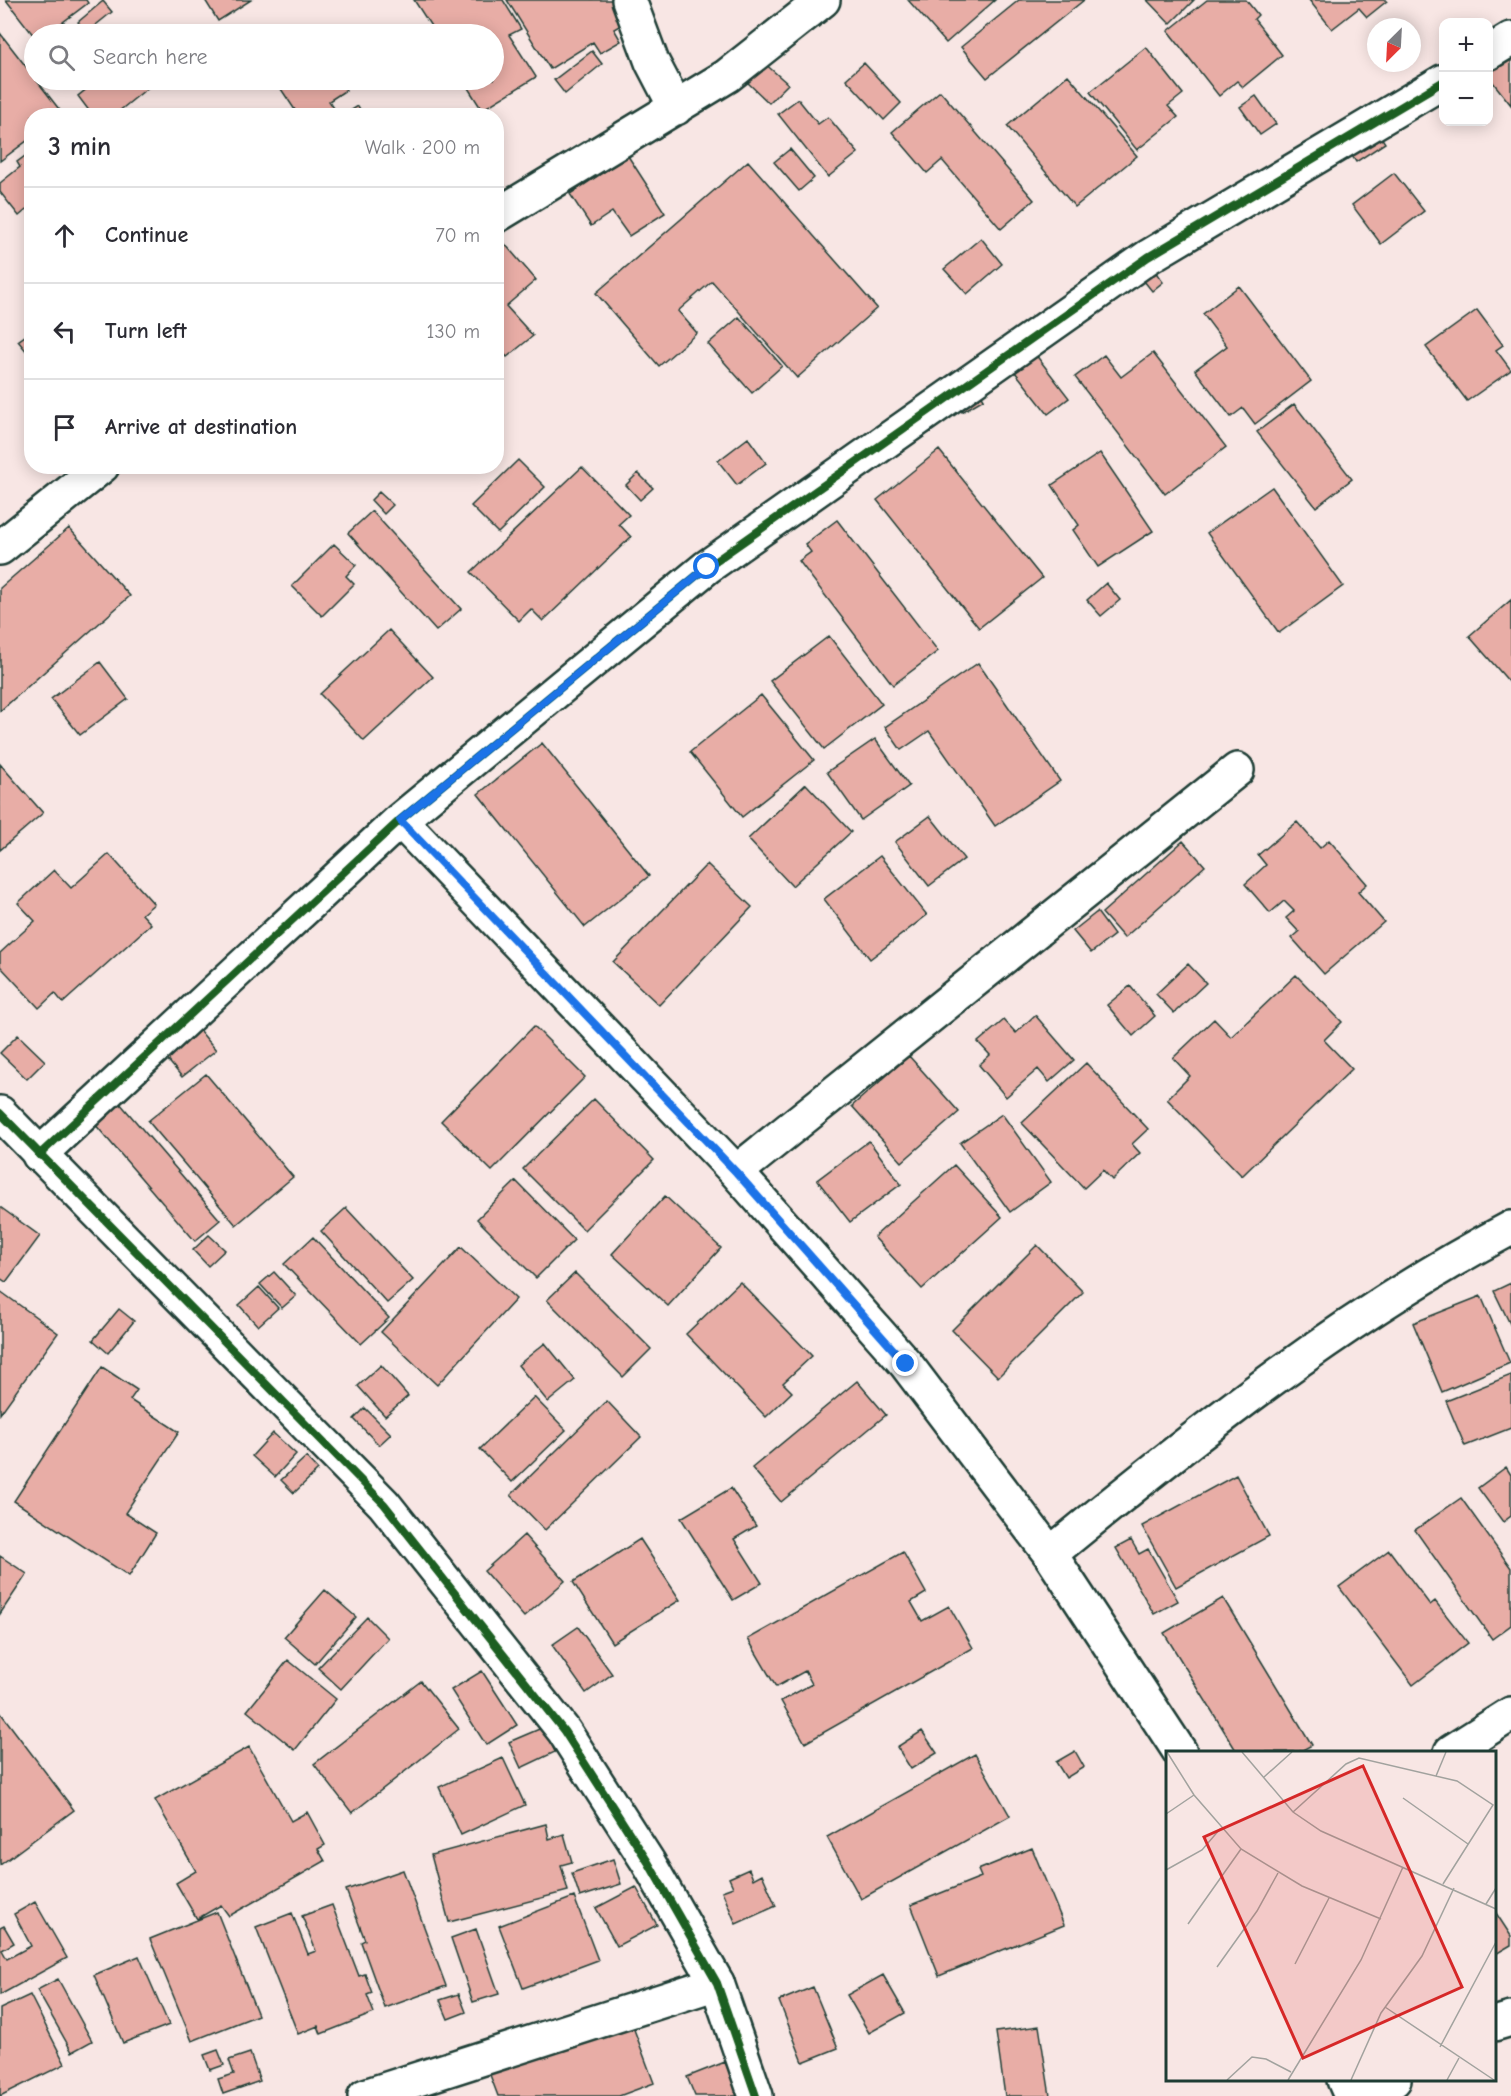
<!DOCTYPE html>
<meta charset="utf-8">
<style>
:root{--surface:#fff;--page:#f2f2f3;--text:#2b2b33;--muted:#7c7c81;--line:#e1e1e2}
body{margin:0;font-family:"Comic Neue",sans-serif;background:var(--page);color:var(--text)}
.controls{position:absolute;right:18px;top:18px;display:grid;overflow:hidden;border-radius:12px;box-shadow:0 3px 15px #0003}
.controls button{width:54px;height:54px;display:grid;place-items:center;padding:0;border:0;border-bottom:2px solid var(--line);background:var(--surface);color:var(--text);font:30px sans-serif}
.compass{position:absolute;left:1367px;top:18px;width:54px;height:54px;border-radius:50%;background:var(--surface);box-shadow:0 3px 15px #0003;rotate:204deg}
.stop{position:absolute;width:18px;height:18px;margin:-14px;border:4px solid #1a73e8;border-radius:50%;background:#fff}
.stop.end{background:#1a73e8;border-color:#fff;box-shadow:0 2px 6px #0008}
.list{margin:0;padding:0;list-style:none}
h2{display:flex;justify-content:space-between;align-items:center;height:78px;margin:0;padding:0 24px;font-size:26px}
h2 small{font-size:20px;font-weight:400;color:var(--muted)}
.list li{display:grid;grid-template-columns:39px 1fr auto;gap:18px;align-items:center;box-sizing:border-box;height:96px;padding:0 24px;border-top:2px solid var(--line)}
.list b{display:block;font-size:22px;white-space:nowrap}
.list em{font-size:20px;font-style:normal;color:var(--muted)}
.icon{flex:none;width:33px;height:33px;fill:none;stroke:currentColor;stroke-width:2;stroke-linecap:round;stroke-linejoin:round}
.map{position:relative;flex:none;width:1511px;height:2096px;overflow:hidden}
.search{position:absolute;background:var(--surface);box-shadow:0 3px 15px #0003;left:24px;top:24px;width:480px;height:66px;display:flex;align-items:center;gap:15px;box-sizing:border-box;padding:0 21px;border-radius:33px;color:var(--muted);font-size:22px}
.panel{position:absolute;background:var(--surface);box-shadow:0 3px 15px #0003;left:24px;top:108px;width:480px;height:366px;border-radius:24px}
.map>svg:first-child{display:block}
.building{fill:#e8ada6;stroke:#1f3d34;stroke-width:1.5}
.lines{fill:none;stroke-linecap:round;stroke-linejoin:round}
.minor-casing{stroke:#1f3d34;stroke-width:38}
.tertiary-casing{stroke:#1f3d34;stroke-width:38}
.minor{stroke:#fff;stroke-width:33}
.tertiary{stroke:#fff;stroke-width:33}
.cycleway-casing{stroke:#fff;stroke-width:11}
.cycleway{stroke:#1b5e20;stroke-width:8}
.route{stroke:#1a73e8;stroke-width:8}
.inset-road{fill:none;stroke:#a1a29e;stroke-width:1.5}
.view{fill:#d62828;fill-opacity:0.15;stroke:#d62828;stroke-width:3}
.inset-edge{fill:none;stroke:#1f3d34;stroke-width:3}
</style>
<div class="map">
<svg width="1511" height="2096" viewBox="0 0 1511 2096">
<rect width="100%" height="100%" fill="#f8e6e4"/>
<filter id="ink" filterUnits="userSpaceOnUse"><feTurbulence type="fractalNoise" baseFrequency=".0167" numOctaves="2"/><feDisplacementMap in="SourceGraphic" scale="12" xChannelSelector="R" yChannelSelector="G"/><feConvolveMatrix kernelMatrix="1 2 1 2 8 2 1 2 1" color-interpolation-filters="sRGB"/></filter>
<g filter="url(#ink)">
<path class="building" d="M6 0H86L88 3 47 34 34 36Z
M205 0H251L218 21Z
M414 0H503L521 29 509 35 536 77 482 110 463 80H494V34H436Z
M507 0H613L626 22 614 29 621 41 600 53 593 42 550 69Z
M908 0H995L946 43Z
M1019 0H1084L987 78 961 47Z
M1147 0H1194L1170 24Z
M1207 0H1246L1258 15 1254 19 1282 55 1243 87 1237 81 1219 96 1168 31Z
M1309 0H1386L1387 1 1367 17 1359 8 1332 29Z
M103 1 112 12 87 32 78 22Z
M0 33 62 113 59 116H32V137L0 161Z
M1146 47 1183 94 1168 106 1178 117 1137 150 1090 92Z
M592 51 602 64 565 94 554 80Z
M1511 53V105L1488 76V70Z
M763 62 788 84 769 103 746 81Z
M864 63 901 103 884 120 846 79Z
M1068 75 1137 156 1075 207 1007 126Z
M98 80H145L150 86 113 116H93L78 96Z
M275 80H339L346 90 329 101 334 108 323 116H299Z
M940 91 1034 200 1001 229 942 160 927 173 892 132Z
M1256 96 1276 124 1260 135 1240 107Z
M798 99 818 124 828 117 858 153 828 177 778 114Z
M358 106 364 116H342Z
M1374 126 1385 143 1356 162 1345 145Z
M790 149 814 178 799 191 774 162Z
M32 151V205L19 216 0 192V183L20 167 17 162Z
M628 156 665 213 629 236 612 212 591 226 570 194Z
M748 161 877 308 797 378 712 281 678 311 697 333 659 366 596 293Z
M1394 173 1424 211 1381 244 1352 205Z
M498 236 536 280 506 306 533 336 507 357 496 345Z
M981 238 1002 264 967 294 944 269Z
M1151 266 1163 282 1152 291 1140 276Z
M1239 286 1311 381 1255 424 1243 408 1231 417 1195 370 1227 346 1203 314Z
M1477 310 1503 345 1496 350 1511 370 1467 401 1426 347Z
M739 317 782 366 752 393 708 344Z
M32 331V358L18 341Z
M1029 346 1069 398 1048 414 1008 363Z
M1153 353 1226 447 1165 494 1075 377 1104 355 1121 377Z
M975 384 984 399 962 412 953 397Z
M1294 404 1352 479 1316 507 1257 432Z
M748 438 766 463 737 485 718 461Z
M939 450 1042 578 979 628 877 500Z
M1100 453 1153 531 1098 567 1073 530 1079 525 1052 485Z
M518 460 545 487 498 533 471 506Z
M582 467 629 515 619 524 631 537 543 621 531 609 519 621 471 572Z
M638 473 653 488 640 500 626 485Z
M1272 487 1343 586 1279 633 1207 533Z
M379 492 393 505 384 514 371 500Z
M372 511 461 609 436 631 348 533Z
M837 520 938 651 893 685 799 561 811 552 805 544Z
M69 528 130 596 0 711V588Z
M334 544 356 565 346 576 354 584 322 616 292 586Z
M1106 583 1120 600 1101 616 1087 600Z
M1511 600V684L1469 636Z
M389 630 433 677 364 741 320 694Z
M829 636 882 704 824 749 770 681Z
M100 662 128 699 80 735 51 699Z
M978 663 1060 781 995 826 929 731 901 750 885 727Z
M761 695 814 760 742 817 690 752Z
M875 739 909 786 861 820 827 772Z
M542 743 649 876 585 927 478 794Z
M0 764 43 813 0 850Z
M806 784 851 832 792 886 748 839Z
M930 816 964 859 929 886 895 842Z
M1297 822 1320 848 1329 840 1367 884 1358 892 1384 922 1324 974 1292 938 1299 932 1286 918 1294 911 1284 901 1270 913 1245 884 1266 865 1258 855Z
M1183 841 1205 866 1124 938 1102 913Z
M109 854 154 904 142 914 151 924 63 1003 55 993 39 1008 0 966V953L35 921 18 903 54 870 71 888Z
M880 856 927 915 870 959 824 899Z
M707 864 752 907 659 1005 613 962Z
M1097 912 1114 935 1091 953 1073 931Z
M1188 964 1206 983 1174 1013 1156 994Z
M1296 975 1342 1022 1324 1040 1352 1069 1242 1176 1167 1099 1190 1076 1173 1058 1214 1019 1231 1037Z
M1130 986 1155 1016 1133 1036 1107 1005Z
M1035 1015 1074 1060 1049 1082 1038 1069 1006 1097 979 1065 990 1055 978 1042 1004 1020 1016 1033Z
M194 1024 216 1050 182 1077 161 1052Z
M534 1026 585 1077 492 1171 441 1121Z
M18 1035 45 1061 27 1079 0 1053Z
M909 1056 959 1112 902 1162 852 1106Z
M1086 1063 1148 1129 1132 1144 1140 1153 1112 1180 1103 1170 1084 1188 1022 1123Z
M206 1074 293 1177 236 1225 148 1121Z
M594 1099 654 1160 584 1230 523 1169Z
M119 1102 220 1220 195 1241 94 1123Z
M1002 1114 1051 1182 1010 1212 960 1143Z
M869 1141 901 1184 850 1222 817 1180Z
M954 1165 1002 1217 922 1289 874 1237Z
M516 1181 574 1240 536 1278 477 1219Z
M665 1196 721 1248 668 1306 612 1254Z
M0 1207 40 1236 6 1282 0 1278Z
M346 1208 413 1280 387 1303 321 1231Z
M209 1235 225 1250 208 1266 193 1250Z
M313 1237 389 1318 361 1344 284 1264Z
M1037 1245 1083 1292 998 1377 952 1330Z
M461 1247 516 1299 437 1385 381 1332Z
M274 1272 296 1296 282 1308 260 1284Z
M575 1273 651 1349 623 1377 547 1300Z
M740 1282 812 1356 783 1383 792 1392 766 1417 686 1334Z
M1511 1283V1326L1494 1291Z
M259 1287 278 1308 258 1326 239 1305Z
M0 1291 58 1333 0 1414Z
M1481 1296 1510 1363 1442 1392 1413 1323Z
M119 1309 134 1321 108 1353 93 1340Z
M545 1343 575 1380 548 1402 518 1365Z
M381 1365 408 1396 385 1416 358 1386Z
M102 1367 137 1390 130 1400 179 1432 125 1513 156 1533 129 1576 14 1501Z
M1511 1375V1428L1465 1446 1446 1401Z
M857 1381 886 1415 781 1502 752 1468Z
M534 1397 566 1430 512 1482 480 1449Z
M607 1401 641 1437 545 1530 511 1495Z
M365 1408 391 1434 379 1445 354 1419Z
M273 1433 296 1454 275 1477 252 1456Z
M306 1457 318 1470 294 1493 281 1480Z
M1506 1467 1511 1475V1516L1503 1522 1478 1488Z
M1236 1475 1269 1536 1176 1587 1142 1526Z
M731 1488 756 1526 734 1539 762 1583 733 1600 681 1518Z
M1461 1498 1511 1568V1625L1492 1639 1415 1530Z
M524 1535 565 1581 524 1617 484 1571Z
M640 1539 680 1600 612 1643 573 1582Z
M1131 1540 1139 1554 1148 1549 1178 1601 1154 1614 1116 1548Z
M1389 1550 1430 1605 1435 1601 1468 1643 1413 1685 1339 1587Z
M903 1552 926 1593 911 1602 922 1621 949 1606 973 1648 805 1743 781 1701 812 1684 805 1671 776 1687 748 1639Z
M0 1556 27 1574 0 1614Z
M325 1590 356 1617 315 1664 284 1637Z
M1223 1598 1312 1745 1299 1752H1237L1164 1633Z
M367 1617 388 1638 341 1689 318 1668Z
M578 1627 612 1674 586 1693 552 1645Z
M288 1660 336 1699 295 1750 247 1711Z
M482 1671 517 1725 486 1745 451 1690Z
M421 1681 459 1729 352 1813 314 1764Z
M0 1712 74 1810 0 1865Z
M544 1727 555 1752 521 1768 509 1742Z
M922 1731 937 1753 911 1769 897 1747Z
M249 1747 291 1821 307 1812 325 1845 318 1849 325 1861 229 1916 221 1905 197 1919 176 1883 196 1871 155 1800Z
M1075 1751 1084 1767 1066 1778 1056 1762Z
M975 1754 1010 1816 861 1899 827 1837Z
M503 1758 525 1805 461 1835 439 1787Z
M546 1824 549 1839 564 1834 572 1862 561 1865 568 1891 449 1922 431 1855Z
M1032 1848 1064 1925 939 1976 911 1905 981 1877 978 1870Z
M613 1859 621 1884 580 1897 572 1873Z
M749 1869 753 1879 762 1874 776 1906 736 1924 722 1891 733 1887 729 1878Z
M403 1870 446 1986 385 2008 361 1942 365 1940 346 1890Z
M636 1887 657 1925 617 1946 596 1908Z
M574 1897 598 1960 523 1988 499 1926Z
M35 1902 67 1958 0 1995V1928L4 1926 14 1943 2 1950 7 1959 31 1946 14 1914Z
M332 1905 359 1976 365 1974 372 1993 367 1995 374 2013 321 2034 318 2026 298 2034 256 1927 292 1913 308 1954 316 1951 302 1916Z
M1494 1910 1511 1936V1945L1494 1955Z
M217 1912 258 2015 192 2041 150 1939Z
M476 1929 499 1994 473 2002 451 1938Z
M139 1956 169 2025 123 2043 94 1975Z
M883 1975 905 2013 869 2033 847 1995Z
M58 1979 92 2041 72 2052 37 1990Z
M813 1987 838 2048 803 2062 779 2001Z
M459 1994 466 2012 448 2019 440 2000Z
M30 1995 65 2064 0 2096V2009Z
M629 2016 654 2083 619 2096H498L487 2067Z
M1039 2026 1050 2096H1005L996 2032Z
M218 2050 224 2065 210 2070 204 2055Z
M250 2053 260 2081 223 2094 218 2079 234 2074 229 2060Z
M725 2062 739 2096H695L687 2077Z"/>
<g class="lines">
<g class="minor-casing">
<path id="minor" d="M629 0 652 62 676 108
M1488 53 1511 39
M496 216 727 76 823 0
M0 548 102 466
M400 820 736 1172 906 1364 1050 1554 1180 1752
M39 1155 400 820 707 567 1148 257 1444 81
M736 1172 1237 770
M1050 1554C1196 1434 1344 1316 1511 1228
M1451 1752 1511 1714
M1494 2024 1511 2019
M1344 2080 1351 2096
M365 2096 717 1983
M1369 2096 1394 2080"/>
</g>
<g class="tertiary-casing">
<path id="tertiary" d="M0 1113 384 1504 564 1731 648 1862 717 1983 756 2096"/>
</g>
<use href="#minor" class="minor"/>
<use href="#tertiary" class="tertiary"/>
<g class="cycleway-casing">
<path id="cycleway" d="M0 1113 384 1504 564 1731 648 1862 717 1983 756 2096
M39 1155 400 820 707 567 1148 257 1444 81"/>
</g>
<use href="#cycleway" class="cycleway"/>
</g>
</g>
<g class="lines" filter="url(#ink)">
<path class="route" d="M707 567 400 820 736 1172 906 1364"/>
</g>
<g transform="translate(1166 1751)">
<rect width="330" height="330" fill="#f8e6e4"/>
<path class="inset-road" d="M1 1 28 44 75 98 136 135 215 168M76 1 127 61 155 80 330 158M270 25 280 1M98 26 126 1M237 47 302 93M127 61 180 13 193 7 291 30 327 54 277 133M0 63 28 44M0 119 36 99 54 78M320 153 330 137M22 173 75 98M129 213 163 147M51 216 91 160 112 122M219 256 328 329M274 296 330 191M61 329 86 306 100 308 125 321M122 329 195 209 237 116M185 329 215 262 256 205 288 137M281 329 293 307"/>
<path class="view" d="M197 15 296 236 137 307 38 86Z"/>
<rect width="330" height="330" class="inset-edge"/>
</g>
</svg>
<div class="controls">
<button>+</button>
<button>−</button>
</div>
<svg class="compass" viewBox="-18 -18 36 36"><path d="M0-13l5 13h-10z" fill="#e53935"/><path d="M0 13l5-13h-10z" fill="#7c7c81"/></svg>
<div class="stop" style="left:707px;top:567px"></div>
<div class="stop end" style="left:906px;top:1364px"></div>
<div class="search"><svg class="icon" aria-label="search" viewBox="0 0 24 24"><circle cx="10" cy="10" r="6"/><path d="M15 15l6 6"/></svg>Search here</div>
<section class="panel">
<h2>3 min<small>Walk · 200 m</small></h2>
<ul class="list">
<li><svg class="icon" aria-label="ahead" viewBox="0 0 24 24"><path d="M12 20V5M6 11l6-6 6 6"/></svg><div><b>Continue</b></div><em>70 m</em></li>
<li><svg class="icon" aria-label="left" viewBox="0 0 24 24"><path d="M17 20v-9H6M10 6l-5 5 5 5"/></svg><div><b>Turn left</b></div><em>130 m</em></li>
<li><svg class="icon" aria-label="arrive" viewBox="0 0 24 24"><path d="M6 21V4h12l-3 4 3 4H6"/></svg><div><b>Arrive at destination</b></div></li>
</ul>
</section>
</div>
